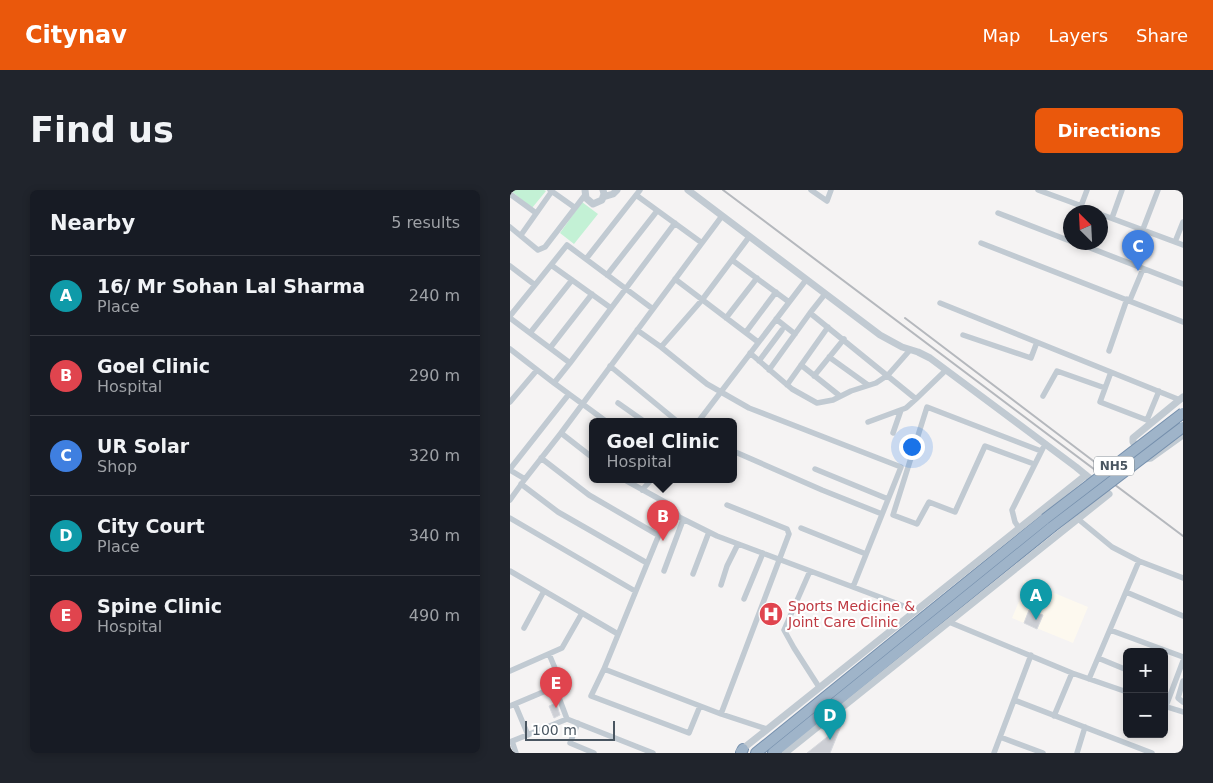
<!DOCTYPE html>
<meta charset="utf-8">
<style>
:root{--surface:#171b24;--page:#20242c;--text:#f1f3f6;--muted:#9ea1a6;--line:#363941;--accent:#ea580c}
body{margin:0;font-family:"DejaVu Sans",sans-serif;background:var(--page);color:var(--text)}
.controls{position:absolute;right:15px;bottom:15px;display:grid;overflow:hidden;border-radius:8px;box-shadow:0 2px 8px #0003}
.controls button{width:45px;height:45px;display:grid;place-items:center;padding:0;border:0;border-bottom:1px solid var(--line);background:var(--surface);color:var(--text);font:25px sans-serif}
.compass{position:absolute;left:553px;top:15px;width:45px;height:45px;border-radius:50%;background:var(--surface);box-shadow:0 2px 8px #0003;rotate:336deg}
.scale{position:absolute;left:15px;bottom:12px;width:90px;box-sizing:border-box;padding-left:5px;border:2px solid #4a5661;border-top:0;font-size:14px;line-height:18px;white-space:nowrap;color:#4a5661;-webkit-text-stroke:4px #fff;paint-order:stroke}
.you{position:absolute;left:401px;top:256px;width:18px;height:18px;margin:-12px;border:4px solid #fff;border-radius:50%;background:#1a73e8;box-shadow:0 0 0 8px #1a73e833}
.badge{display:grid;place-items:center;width:32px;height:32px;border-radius:50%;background:var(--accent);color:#fff;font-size:16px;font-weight:700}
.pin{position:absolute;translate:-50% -41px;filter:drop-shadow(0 1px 2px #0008)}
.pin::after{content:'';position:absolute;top:26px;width:18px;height:15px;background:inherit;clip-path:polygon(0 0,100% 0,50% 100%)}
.popup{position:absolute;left:79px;top:228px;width:148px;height:65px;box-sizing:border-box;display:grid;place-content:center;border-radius:8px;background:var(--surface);filter:drop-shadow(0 1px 4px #0005);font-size:16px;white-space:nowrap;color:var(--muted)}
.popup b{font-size:19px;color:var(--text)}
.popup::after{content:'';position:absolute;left:50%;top:100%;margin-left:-10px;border:10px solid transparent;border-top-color:var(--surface)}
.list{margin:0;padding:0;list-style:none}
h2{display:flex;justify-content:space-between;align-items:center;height:65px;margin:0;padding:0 20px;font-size:21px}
h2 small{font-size:16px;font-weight:400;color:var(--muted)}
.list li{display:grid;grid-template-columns:32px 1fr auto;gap:15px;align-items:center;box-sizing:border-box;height:80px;padding:0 20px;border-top:1px solid var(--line)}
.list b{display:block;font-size:19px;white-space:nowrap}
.list p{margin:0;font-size:16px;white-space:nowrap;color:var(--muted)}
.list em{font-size:16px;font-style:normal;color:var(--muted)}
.map{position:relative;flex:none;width:673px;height:563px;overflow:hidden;border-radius:8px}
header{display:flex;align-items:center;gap:30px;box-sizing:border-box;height:70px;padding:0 25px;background:var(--accent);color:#fff}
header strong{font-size:24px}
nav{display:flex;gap:28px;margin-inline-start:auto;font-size:18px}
.intro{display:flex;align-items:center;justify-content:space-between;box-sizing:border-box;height:120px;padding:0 30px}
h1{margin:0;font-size:35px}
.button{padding:12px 22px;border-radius:8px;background:var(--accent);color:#fff;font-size:18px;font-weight:700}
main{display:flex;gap:30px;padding:0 30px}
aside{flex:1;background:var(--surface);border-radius:8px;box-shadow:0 2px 8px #0003}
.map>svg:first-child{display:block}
.commercial{fill:#fdf9ef}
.green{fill:#c3f1d5}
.building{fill:#cdcfd5;stroke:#d7d9de}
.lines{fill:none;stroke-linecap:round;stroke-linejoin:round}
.trunk-casing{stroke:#7690ad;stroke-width:12}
.minor{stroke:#c1cad2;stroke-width:5.5}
.tertiary{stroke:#c1cad2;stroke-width:7}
.trunk{stroke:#9fb4c9;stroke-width:10}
.rail{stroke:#b5b8bd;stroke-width:2}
.trunk-bridge-casing{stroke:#7690ad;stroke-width:12;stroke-linecap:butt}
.trunk-bridge{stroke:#9fb4c9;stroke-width:10}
.labels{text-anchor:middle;stroke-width:4.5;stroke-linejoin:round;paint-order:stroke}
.shield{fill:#fff;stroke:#808990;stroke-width:1}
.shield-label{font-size:12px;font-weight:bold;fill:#4a5661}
.health-label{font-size:14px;fill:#be3a42;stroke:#fff;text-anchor:start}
</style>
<header>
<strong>Citynav</strong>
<nav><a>Map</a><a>Layers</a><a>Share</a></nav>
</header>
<div class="intro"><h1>Find us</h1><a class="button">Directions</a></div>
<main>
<aside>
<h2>Nearby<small>5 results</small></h2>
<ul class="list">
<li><span class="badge" style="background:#0f9aa8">A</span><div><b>16/ Mr Sohan Lal Sharma</b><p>Place</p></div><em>240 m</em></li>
<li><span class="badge" style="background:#e0444e">B</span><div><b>Goel Clinic</b><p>Hospital</p></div><em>290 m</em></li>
<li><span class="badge" style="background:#3f7fe0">C</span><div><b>UR Solar</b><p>Shop</p></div><em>320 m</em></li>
<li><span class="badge" style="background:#0f9aa8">D</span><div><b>City Court</b><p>Place</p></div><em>340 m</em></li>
<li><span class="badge" style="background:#e0444e">E</span><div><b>Spine Clinic</b><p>Hospital</p></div><em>490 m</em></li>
</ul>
</aside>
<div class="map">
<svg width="673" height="563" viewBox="0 0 673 563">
<rect width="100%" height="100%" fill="#f5f3f3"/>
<path class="commercial" d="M513 390 578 417 563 453 502 428 510 409 514 407Z"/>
<path class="green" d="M0 0H34L36 1 22 18Z
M72 12 88 24 64 54 50 43Z"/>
<path class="building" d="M258 419 269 423 267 429 265 428 261 432 254 430Z
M519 420 533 425 527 439 514 433Z
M46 513 50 525 44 528 39 516Z
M331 536 320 563H297Z"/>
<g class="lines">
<g class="trunk-casing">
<path id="trunk" d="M231 563 233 559
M246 563 535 329
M263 563 542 337"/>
</g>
<path class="minor" d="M40 0 64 17
M301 0 317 11 321 0
M528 0 588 22
M0 4 26 23
M126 5 192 53
M571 16 577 0
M488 23 560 51
M590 24 673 55
M602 28 612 0
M0 37 28 60 35 57 75 5
M633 39 648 0
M11 45 42 1
M565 52 673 94
M665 52 673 32
M471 53 673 132
M76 69 130 0
M222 70 279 112
M41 75 101 118
M0 76 25 95 0 126
M97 85 147 21
M165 89 248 152
M25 95 57 55 143 119
M620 110 633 79
M430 113 670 210
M300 123 315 104
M0 128 60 173 44 193 97 232
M216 128 247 88
M266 129 285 144
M127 140 151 157 197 194 239 218 391 277 343 397
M236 142 266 102
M20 143 62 90
M453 145 521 168 527 152
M151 157 192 110 239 47
M40 158 82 104
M0 159 44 193
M599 161 617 109
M240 163 282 199 307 213 323 210 341 201 366 193 378 185 400 160
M319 167 358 195
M249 171 272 140
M60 173 165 33
M291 175 330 206
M100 176 168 232
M259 180 300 123 406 209 436 180
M601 182 590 212 642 232
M304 186 334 149
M277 195 318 137
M533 206 547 181 595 198
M0 212 27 180
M108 213 135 232
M637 230 649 201
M188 232 296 90
M358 232 396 218 406 209
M383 243 391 220
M223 261 312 300 372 324
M31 268 79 305 148 345
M83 268 51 243 212 26
M524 274 475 256 445 322 419 312 407 334 383 325 417 217 531 261
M0 279 59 204
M305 279 378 309
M0 280 15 289
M115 290 162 316 169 327
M11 294 48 322 137 373
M132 300 141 290
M0 310 15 289 51 243
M0 328 125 401
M568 329 602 357 629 371 673 388
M291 338 356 364
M509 338 505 332 502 320 533 258
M0 381 108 444
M154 381 173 330
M300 381 274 440 284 458 309 497
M183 384 199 342
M211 395 217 376 228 354
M616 402 673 426
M234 409 253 363
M439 432 562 483 617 502
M14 438 34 401
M600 440 673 467
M39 464 50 490 49 495 45 497
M588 468 617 480
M94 479 81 506 179 543 190 516
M0 481 52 458 72 423
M579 489 629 371
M673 491 668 508 673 512
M504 510 642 563
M5 514 18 545
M0 516 45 497 57 529 0 552
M654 516 673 522
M656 516 673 471
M211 524 279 344 277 339 217 315
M544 526 562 483
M57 529 143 563
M68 533 60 553 84 563
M257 539 211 524 94 479 157 325 169 327 207 346 407 421
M490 547 533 563
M2 551 6 563
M484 563 521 465
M567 563 575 537"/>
<path class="tertiary" d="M75 0 76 8 83 14 92 10 94 4 93 0
M178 0 370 145 392 157 408 162 420 168 566 277 599 304 275 563
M93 7 103 4 107 0
M673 207 623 248V252L635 269 641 268 673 245
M230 561 576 285"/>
<use href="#trunk" class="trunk"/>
<path class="rail" d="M213 0 673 346
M395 128 586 273"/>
<g class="trunk-bridge-casing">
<path id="trunk-bridge" d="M535 329 673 223
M542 337 673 237"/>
</g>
<use href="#trunk-bridge" class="trunk-bridge"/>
</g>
<defs>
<g id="hospital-disc" transform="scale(1.25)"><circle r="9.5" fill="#e0444e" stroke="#fff"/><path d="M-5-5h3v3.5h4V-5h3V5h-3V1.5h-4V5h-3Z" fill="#fff"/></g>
</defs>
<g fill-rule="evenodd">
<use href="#hospital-disc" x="261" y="424"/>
</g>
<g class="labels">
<rect class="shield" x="584" y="266.5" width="40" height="19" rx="4"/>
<g class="shield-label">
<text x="604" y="280">NH5</text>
</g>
<g class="health-label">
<text x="278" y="421">Sports Medicine &amp;<tspan x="278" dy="16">Joint Care Clinic</tspan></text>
</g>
</g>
</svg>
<div class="controls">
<button>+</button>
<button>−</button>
</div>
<svg class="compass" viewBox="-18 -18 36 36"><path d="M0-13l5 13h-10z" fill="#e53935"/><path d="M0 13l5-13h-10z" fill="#9ea1a6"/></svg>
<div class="scale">100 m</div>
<div class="you"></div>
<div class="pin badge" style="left:526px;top:430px;background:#0f9aa8">A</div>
<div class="pin badge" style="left:153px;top:351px;background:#e0444e">B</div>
<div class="popup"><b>Goel Clinic</b>Hospital</div>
<div class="pin badge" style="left:628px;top:81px;background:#3f7fe0">C</div>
<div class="pin badge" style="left:320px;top:550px;background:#0f9aa8">D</div>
<div class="pin badge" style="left:46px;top:518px;background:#e0444e">E</div>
</div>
</main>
